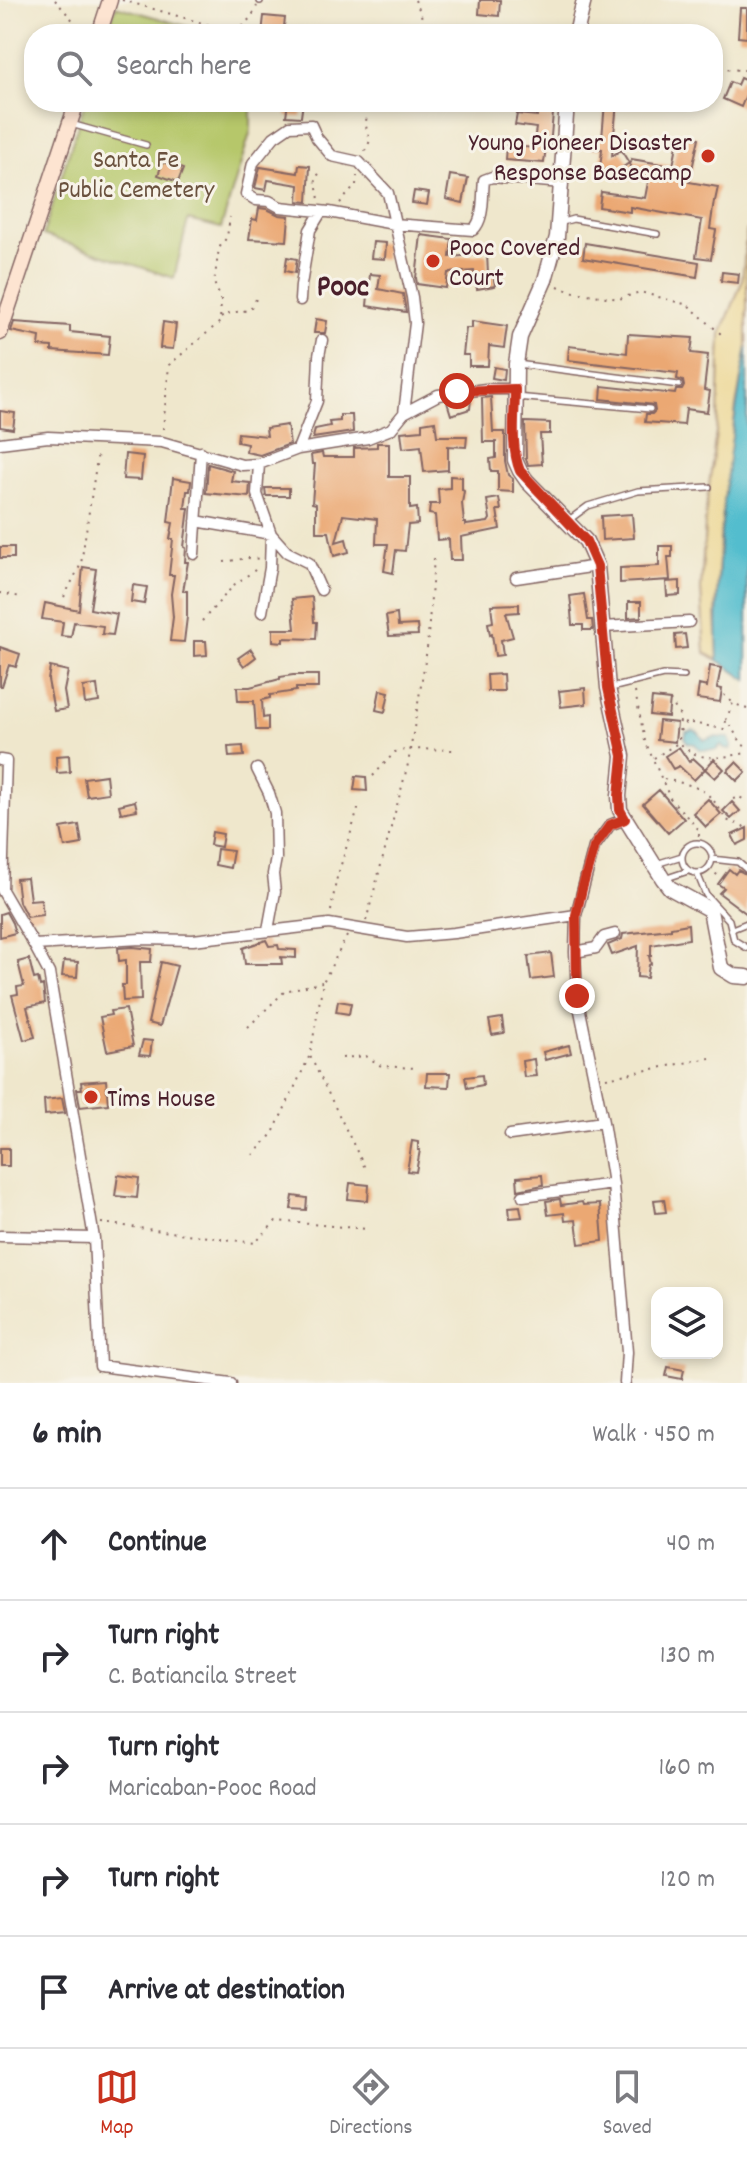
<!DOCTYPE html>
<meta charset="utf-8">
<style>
:root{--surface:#fff;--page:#f7f7f7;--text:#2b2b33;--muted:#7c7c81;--line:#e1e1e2;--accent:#c8321e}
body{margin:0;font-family:Dekko,sans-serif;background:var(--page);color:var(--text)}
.controls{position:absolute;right:24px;bottom:24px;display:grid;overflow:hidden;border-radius:16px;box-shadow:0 4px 12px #0003}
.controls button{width:72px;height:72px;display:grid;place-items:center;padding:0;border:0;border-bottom:2px solid var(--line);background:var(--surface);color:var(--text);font:40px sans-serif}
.stop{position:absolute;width:24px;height:24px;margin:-18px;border:6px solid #c8321e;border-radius:50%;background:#fff}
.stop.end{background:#c8321e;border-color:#fff;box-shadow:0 2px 8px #0008}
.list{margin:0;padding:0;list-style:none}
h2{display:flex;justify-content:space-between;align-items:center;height:104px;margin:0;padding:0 32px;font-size:34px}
h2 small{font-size:26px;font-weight:400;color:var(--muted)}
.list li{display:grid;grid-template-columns:52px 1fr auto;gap:24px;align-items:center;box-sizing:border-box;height:112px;padding:0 32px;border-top:2px solid var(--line)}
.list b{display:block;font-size:30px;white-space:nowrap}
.list p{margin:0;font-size:26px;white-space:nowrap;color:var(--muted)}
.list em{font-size:26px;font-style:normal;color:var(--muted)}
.icon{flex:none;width:44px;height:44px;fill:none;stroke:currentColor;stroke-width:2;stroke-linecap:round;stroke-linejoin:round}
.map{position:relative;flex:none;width:747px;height:1383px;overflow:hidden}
.search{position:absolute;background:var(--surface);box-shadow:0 4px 12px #0003;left:24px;right:24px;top:24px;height:88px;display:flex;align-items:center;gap:20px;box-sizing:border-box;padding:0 28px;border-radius:32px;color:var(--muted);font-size:30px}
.sheet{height:664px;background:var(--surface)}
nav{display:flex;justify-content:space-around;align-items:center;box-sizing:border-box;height:112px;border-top:2px solid var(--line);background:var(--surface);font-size:22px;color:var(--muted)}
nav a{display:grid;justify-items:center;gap:4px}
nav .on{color:var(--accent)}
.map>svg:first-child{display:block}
.green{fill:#b6c76a;stroke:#80734a;stroke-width:2}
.sand{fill:#eeda9e;stroke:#9c7c64;stroke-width:2}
.water{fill:#52bdce;stroke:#4e6e7c;stroke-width:2}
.building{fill:#eba873}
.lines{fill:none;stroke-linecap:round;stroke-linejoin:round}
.service-casing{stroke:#846563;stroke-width:8}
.minor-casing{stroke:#846563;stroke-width:13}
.tertiary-casing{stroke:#846563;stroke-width:17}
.secondary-casing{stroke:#846563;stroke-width:17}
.path{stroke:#846563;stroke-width:2;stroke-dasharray:2 6;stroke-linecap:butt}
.service{stroke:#fff;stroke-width:5}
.minor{stroke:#fff;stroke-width:10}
.tertiary{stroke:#fff;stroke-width:14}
.secondary{stroke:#fde4d1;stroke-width:14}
.route{stroke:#c8321e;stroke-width:10}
.poi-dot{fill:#c8321e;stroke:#f7f3e8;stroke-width:3}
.labels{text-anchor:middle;stroke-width:6;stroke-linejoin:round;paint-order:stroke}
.poi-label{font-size:26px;fill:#4a1f2b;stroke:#f7f3e8;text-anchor:start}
.park-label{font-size:26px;fill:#6a513e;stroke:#f7f3e8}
.quarter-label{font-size:30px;font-weight:bold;fill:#4a1f2b;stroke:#f7f3e8}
</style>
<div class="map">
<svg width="747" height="1383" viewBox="0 0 747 1383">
<rect width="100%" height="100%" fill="#f7f3e8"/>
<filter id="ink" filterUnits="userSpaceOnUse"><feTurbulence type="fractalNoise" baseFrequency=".0125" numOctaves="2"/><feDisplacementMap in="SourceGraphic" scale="16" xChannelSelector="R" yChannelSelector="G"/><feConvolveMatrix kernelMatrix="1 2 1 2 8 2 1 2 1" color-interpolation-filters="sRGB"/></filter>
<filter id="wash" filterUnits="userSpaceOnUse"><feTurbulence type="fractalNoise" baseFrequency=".006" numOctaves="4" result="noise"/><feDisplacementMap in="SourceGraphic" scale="32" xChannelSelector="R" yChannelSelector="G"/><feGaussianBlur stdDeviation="1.8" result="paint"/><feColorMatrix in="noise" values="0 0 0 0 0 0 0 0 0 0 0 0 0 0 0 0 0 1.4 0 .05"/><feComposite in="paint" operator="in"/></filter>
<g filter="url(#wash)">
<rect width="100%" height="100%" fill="#efe7cc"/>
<path class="green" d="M116 6 214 34H107Z
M85 102H251V130L221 228 188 220 174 278 43 235Z"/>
<path class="sand" d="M747 229V347L736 406 720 539 716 615 718 660 705 653 701 589 706 509 718 417 721 334 742 282Z"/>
<path class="water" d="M747 347V680L718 660C714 555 728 449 747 347Z
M693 730 698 732 704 740 715 737 729 738 732 746 730 750 724 749 721 745 716 750H700L695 744 688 743 685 739 686 732Z"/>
<g id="blocks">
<path class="building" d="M480 0H500L499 16 479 14Z
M740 8H747V38L738 37Z
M264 16 285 18 283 34H262Z
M740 78 747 81V92L741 107 723 99 730 82 737 85Z
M288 102H303L301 117 286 116Z
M538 102H554L550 147 546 146 544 163 505 160 506 145 533 148 536 128 515 125 517 114 537 116Z
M605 102H617L612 156 621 150 629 163 616 172 600 170 602 149 588 148 589 138 602 139Z
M679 134 699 138 689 182 718 187 715 201H714L710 229 716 230 711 259 696 257 702 220 630 207V212L599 207 601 192 645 198 649 177 629 173 631 159 673 166Z
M163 162 183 169 178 182 158 175Z
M299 165 310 166 308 202 298 201 299 185 268 180 266 190 255 188 260 167 298 173Z
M450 175 468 178 463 203 446 199Z
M414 191 429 193 427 205 412 203Z
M259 208 267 209 279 215 289 216 287 241 249 239 252 219 257 220Z
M421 235 452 239 450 257 487 254 488 274 493 273 495 286 477 289 474 271 448 273 446 288 417 284 416 278Z
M373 242 386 243 385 259 371 258Z
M585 243 699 262 697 277 583 258Z
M287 257 297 259 295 273 285 271Z
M722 272 739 274 738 283 721 281Z
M370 274 380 275 378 289 403 294 406 312 367 306Z
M316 319 327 321 325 333H314Z
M472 321 507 326 504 348 489 346 488 366H469V355H463L466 328H472Z
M14 322 70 326V332L110 336 108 355 52 351V347L39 346 40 337 11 331Z
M163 322 176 324 173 349 160 348Z
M628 334 693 338 691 353 708 355 704 390 710 391 707 412 686 409 684 425 645 422 646 414H652L655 411 654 405 601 399 602 386 675 394 676 390H682L684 386 683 381 677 379 678 373 568 360 569 346 627 353Z
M494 367 505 369 504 380 492 378Z
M491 397 493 432H505V461L508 475 513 479V492L498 491V471H491L490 459 496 458V442H483L482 398Z
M471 399 470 409 451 415 447 402Z
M0 411 15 413 13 429 0 427Z
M340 415H352L353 432 313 438 315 429 330 426 329 422 340 421Z
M435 421 437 436H467L466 447 448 446V470L424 472 421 446 403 448 401 432 422 430V423Z
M525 422 550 423V434H540L542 464 528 465 526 459Z
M287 425 290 444 260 455 246 452 247 444 237 442 238 433 267 436 266 428Z
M377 443H389V477H410V509L417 508 418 524 408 525 405 551 396 550 393 573 384 571 388 544H376L377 519 343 515 336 542 346 539 349 552 334 556 329 532H316V504L312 503 315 464H312L311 455 322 453 323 457H354V448L377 447Z
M125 454 143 456 141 480 123 479Z
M208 464 233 471 231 481 250 483 249 497 206 493Z
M450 476 462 477V490L464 491 462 503 464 523H466V525L488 522 490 519 487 500 499 498 501 510H497L500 529 461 537 462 560H450L449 539 437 540 435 515 429 514 430 504H439L438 489 450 488Z
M173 478 191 481 190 491H187L185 508H189L184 547 186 548 185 562H188L183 591H187V617L184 642 170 641 173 617 171 594 174 575H169L173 539H170L173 523 168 522Z
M265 488H289V496H266Z
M632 514 634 538 602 540 601 516Z
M659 546H672V557H668L670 580 620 583V568L659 566Z
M0 547H14V558H0Z
M83 567 96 569 90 609 117 614 113 635 102 634 103 626 74 622 71 637 61 636 63 622 42 619 45 603 79 610Z
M680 581V595L667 596 666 582Z
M133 585 147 587 144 604 131 602Z
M584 594 588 620H592L593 630H583V625H572L571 611H572L570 596Z
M312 597 314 622H317L316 639 283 638V642L273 641V629H295L292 599Z
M628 602H641V617L628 618Z
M519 604V612L506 613 513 637 501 640 503 655 495 656 492 634 490 635 488 623 493 622 491 605Z
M397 614 398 626 417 625 418 635 389 636 386 616Z
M685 634 687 648 676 649 675 635Z
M194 641H206L207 655 194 656Z
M0 647 20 654 16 667 9 665 2 686H0Z
M251 649 256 657 244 666 238 658Z
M710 666 721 668 717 688 722 689 720 702 697 699 699 685 707 687Z
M50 667 68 671 64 691 67 709 54 711 48 680Z
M503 674 504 691H488L487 675Z
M293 675H318V688H296V691L270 695V698L262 700 263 718 268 717V730H256L254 701H238L237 687H250L280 679V677Z
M97 685 99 702 85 704 83 687Z
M585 688 586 704 561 707 559 691Z
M380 690 389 692 385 712 376 710Z
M652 698 670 700 668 717 650 715Z
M659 721 677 723 675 742 657 740Z
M243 746 244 756 229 757 228 747Z
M679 747 689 762 693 758 705 769 694 780 679 766 673 769 665 756Z
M69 755 70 772 57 773 56 756Z
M714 759 724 769 715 778 705 769Z
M736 762 746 772 737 781 727 771Z
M106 775 108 793 87 796 84 778Z
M356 776 366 777 367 791 354 790Z
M659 790 684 819 668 833 643 804Z
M708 799 721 814 706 827 693 813Z
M135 801 137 810 121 813 119 805Z
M732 802 740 811 731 819 723 811Z
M79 825 82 844 65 847 61 828Z
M747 828V840L737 845 732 835Z
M212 832 223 834 221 847 210 845Z
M217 849 233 851 230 868 215 865Z
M729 869 735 874 738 870 747 875V914L719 893 724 888 718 884Z
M27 878 30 900 41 899 43 915 27 917 19 902 16 879Z
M6 912 12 923 15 933 0 937V914Z
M688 924 689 939 651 945V956H649L651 964 649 965 647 978 637 977 638 946 612 955 608 945 622 939 623 934 671 929V927Z
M266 940 269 946 278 945 279 949 296 950V958L281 957 282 964H245L243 948Z
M133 947 152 949 151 962H140L141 1000 123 1001 122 985H126V960L119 961 118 948Z
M551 953 554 977 531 980 528 956Z
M29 959 34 979 38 978 40 986 43 985 45 1003 27 1007 35 1037 24 1040 12 995 18 994 17 987 24 986 18 962Z
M64 961 78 962 77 977 62 976Z
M161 962 177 966 160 1026 148 1023Z
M338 1001 351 1003 349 1014 336 1012Z
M126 1009 133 1046 107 1051 100 1017 111 1015 110 1011Z
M502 1018 504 1033 492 1035 489 1020Z
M143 1040 152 1041 150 1056 139 1055Z
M569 1045 571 1053 545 1060 543 1052Z
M534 1059 536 1076 524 1077 522 1061Z
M427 1073H450L449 1087 426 1086Z
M482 1075 483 1085 467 1088 465 1077Z
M106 1080 108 1104 80 1107 77 1089H82L81 1082Z
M62 1098 65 1113 45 1115 44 1100Z
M412 1141 418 1142V1150H420L416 1172 407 1171Z
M0 1148H9V1166H0Z
M118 1175 139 1178 137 1198 115 1196Z
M542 1175 543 1185 518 1190 517 1177Z
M350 1183 369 1185 368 1201 348 1199Z
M293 1196 307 1198 306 1210 291 1209Z
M560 1199 561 1205 582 1202 583 1205 600 1204 603 1241 579 1244 576 1220 565 1221 564 1213 548 1215 546 1201Z
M664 1199 666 1212 656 1213 654 1200Z
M520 1206 522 1217 510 1218 509 1207Z
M668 1367 684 1370 682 1379 666 1376Z"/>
</g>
</g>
<g filter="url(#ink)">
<use href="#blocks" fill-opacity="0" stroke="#846563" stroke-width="2"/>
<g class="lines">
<g class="service-casing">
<path id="service" d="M260 1V0
M71 124 146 145
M559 223 573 219 657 234
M517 364 679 385
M516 397 650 409
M569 520 588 506 638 491 709 487
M611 688 663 675 684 676
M682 858a15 15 0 1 1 30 0a15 15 0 1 1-30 0Z
M712 859 738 862 747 870
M656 864 682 856
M697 873 706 895 729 920 734 940 747 948
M664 879 688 871
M732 929 747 923"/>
</g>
<g class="minor-casing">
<path id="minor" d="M300 300 301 285 310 230 321 212
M404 413 415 323 412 297 388 193 359 162 332 156 317 138 311 125 290 126 274 137 253 163 246 194 256 200 269 201 280 207 329 212 394 224 473 230C485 219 482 196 484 180L492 177 562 183
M0 443 48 437 162 442 242 465 259 464 298 449 368 438 391 429 404 413 438 395 486 389H515
M298 449 317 401 319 356 322 340
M259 464 257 494 271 534 287 552 309 563 321 590
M196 521 271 534 270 568 262 612
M194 554 201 452
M516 578 597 566
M603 627 689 622
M0 760 6 761 2 890 34 945 49 973 94 1238 100 1366 231 1383
M257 769 269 793 275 813 276 858 273 874 275 892 268 930
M34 945 141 939 193 940 329 924 407 937 454 933 576 915
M575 952 596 948 604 937 615 934
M510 1135 603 1122
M523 1196 613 1184
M0 1236 94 1238
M625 1383 627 1352 613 1184 603 1122 577 996 575 952 576 915 594 847 610 825 625 819"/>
</g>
<g class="tertiary-casing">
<path id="tertiary" d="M576 34 584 0
M567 102 557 237 545 280 520 337 516 364 515 460 520 471 527 481 586 541 597 566 608 688 623 756 619 796 620 810 663 879 670 888 710 910 721 968 734 976 747 977"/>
</g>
<g class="secondary-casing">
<path id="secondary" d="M99 34 110 0
M0 333 77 102"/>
</g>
<path class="path" d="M55 0 85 34
M122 0 237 33 252 16 257 6
M415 0 421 14 425 34
M713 73 717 69 747 70
M365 151 370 141 366 126 367 102
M319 174 315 178 319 199
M340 203 356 185 357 176
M558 286 569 291 619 299 640 292 688 305 721 334
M221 318C238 305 249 320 257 296
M163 429 169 365 220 322 221 299 214 283 219 248 227 237 230 217
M224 562 248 558 261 559
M0 593 21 597
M64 597 81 564 98 452
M202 621 235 584 258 568
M635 692 645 741 670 798 700 831 697 842
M724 695 732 702
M670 700 680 716 679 742C698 764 721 757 747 753
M747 709 733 703 726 720 743 745 747 747
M680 731 686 722 724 729 726 721
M654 758 678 743
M373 776 395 752 411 749 454 750
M664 779C699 787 708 787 726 820L743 826 747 830
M733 799 739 797 747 801
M710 868 721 879
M331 911 336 881 359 806
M366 921 408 764 427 649 434 558
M347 936 323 982 310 1056 365 1168
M248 1027 285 991 322 982
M342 1058 366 1056 381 1066 415 1068
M606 1078 710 1058
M253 1155 273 1133 309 1057
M101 1223 255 1243 276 1221 367 1229"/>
<use href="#service" class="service"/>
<use href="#minor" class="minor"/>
<use href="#tertiary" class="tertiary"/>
<use href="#secondary" class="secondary"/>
</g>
</g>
<g class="lines" filter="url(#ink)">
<path class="route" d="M457 391 515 389C515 416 510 446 520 471L586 541 597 566 608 688 623 756 619 796 620 810 625 819 610 825 594 847 582 889 576 915 577 996"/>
</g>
<g class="poi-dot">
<circle cx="708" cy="156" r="8"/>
<circle cx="433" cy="261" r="8"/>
<circle cx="91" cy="1097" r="8"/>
</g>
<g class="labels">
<g class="poi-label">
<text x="692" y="150" text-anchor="end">Young Pioneer Disaster<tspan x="692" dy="30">Response Basecamp</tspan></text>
<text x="449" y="255">Pooc Covered<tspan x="449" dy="30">Court</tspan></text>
<text x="107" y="1106">Tims House</text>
</g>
<g class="park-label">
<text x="136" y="167">Santa Fe<tspan x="136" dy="30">Public Cemetery</tspan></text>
</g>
<g class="quarter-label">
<text x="343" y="295">Pooc</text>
</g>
</g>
</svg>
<div class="controls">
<button><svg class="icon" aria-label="layers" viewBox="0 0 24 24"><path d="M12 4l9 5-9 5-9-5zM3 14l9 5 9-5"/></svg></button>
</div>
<div class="stop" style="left:457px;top:391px"></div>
<div class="stop end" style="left:577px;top:996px"></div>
<div class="search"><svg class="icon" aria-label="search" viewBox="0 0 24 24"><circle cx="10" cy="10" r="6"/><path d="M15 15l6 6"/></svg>Search here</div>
</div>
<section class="sheet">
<h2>6 min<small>Walk · 450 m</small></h2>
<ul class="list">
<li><svg class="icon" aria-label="ahead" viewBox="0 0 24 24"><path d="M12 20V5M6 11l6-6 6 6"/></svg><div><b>Continue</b></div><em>40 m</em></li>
<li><svg class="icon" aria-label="right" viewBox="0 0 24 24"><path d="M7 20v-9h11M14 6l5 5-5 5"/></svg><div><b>Turn right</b><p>C. Batiancila Street</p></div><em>130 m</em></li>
<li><svg class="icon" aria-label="right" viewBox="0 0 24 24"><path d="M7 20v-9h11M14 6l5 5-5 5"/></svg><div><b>Turn right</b><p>Maricaban-Pooc Road</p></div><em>160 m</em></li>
<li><svg class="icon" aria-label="right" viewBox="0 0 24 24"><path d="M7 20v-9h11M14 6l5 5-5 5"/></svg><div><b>Turn right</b></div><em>120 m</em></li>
<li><svg class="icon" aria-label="arrive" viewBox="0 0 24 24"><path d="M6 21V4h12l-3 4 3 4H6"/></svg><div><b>Arrive at destination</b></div></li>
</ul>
</section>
<nav>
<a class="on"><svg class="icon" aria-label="map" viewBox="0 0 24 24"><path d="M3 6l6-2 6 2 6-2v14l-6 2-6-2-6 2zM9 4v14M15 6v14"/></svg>Map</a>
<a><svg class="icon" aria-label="directions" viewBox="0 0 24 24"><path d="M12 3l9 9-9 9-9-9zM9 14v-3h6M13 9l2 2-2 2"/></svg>Directions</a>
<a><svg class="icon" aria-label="saved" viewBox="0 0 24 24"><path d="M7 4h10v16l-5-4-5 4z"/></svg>Saved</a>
</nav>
